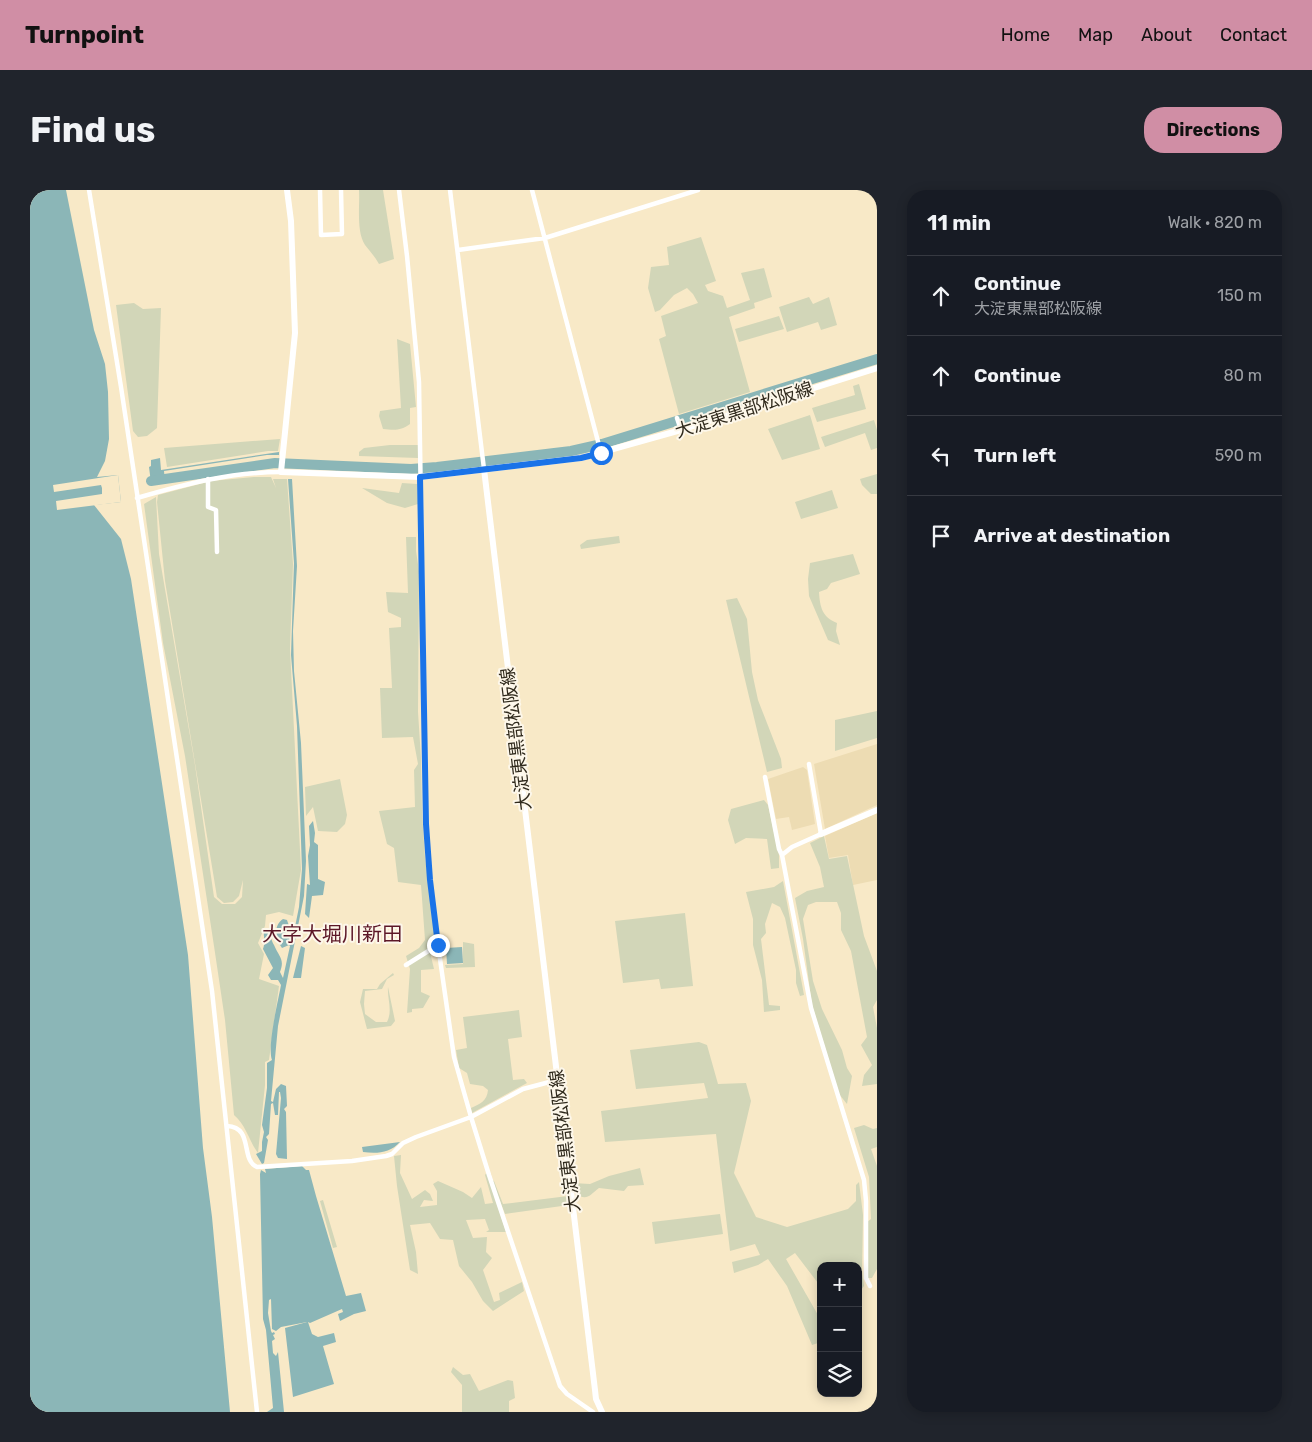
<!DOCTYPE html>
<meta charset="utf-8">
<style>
:root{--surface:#171b24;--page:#20242c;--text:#f1f3f6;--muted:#9ea1a6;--line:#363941;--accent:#d08ea5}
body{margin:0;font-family:Rubik,"Noto Sans JP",sans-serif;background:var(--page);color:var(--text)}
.controls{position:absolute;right:15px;bottom:15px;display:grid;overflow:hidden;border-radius:10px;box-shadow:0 2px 12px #0003}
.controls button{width:45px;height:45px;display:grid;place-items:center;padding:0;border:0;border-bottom:1px solid var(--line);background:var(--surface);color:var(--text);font:25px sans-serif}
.stop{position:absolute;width:15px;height:15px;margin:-11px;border:4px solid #1a73e8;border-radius:50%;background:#fff}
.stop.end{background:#1a73e8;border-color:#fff;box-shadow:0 1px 5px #0008}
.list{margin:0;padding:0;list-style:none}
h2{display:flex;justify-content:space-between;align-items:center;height:65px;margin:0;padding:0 20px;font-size:21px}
h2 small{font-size:16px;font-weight:400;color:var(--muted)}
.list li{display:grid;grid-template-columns:32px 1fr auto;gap:15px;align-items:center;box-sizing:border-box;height:80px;padding:0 20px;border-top:1px solid var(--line)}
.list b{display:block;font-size:19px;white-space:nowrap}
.list p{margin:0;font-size:16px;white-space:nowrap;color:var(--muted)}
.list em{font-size:16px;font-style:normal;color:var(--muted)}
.icon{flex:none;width:28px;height:28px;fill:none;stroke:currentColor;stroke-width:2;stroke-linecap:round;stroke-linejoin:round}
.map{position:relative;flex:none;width:847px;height:1222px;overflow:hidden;border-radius:20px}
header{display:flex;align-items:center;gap:30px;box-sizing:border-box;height:70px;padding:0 25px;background:var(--accent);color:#111}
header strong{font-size:24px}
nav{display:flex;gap:28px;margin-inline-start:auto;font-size:18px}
.intro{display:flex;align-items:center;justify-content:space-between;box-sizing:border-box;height:120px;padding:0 30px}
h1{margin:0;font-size:35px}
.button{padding:12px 22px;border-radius:20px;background:var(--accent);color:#111;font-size:18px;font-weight:700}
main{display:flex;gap:30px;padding:0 30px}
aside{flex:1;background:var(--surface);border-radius:20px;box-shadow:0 2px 12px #0003}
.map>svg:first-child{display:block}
.built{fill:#eddcb3}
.green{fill:#d2d6b8}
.water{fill:#8bb6b7}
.pier{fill:#f8e9c7}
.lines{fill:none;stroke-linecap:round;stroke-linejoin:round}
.river{stroke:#8bb6b7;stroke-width:10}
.street{stroke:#fff;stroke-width:4.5}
.secondary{stroke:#fff;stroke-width:6}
.route{stroke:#1a73e8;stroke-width:6}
.labels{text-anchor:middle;stroke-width:4;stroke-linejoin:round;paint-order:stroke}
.street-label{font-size:18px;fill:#302a1d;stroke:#fdf7ea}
.quarter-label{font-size:20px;fill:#5c1727;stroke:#fdf7ea}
</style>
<header>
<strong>Turnpoint</strong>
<nav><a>Home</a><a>Map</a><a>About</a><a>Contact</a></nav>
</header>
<div class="intro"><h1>Find us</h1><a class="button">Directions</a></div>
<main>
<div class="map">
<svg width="847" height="1222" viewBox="0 0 847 1222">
<rect width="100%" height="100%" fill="#f8e9c7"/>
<path class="built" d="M847 554V615L795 639 784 574Z
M773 577 777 580 785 634 762 640 759 627 746 629 738 589Z
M847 623V690L823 695 818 665 799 668 795 646Z"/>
<path class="green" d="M329 0H353L364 69 349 74C345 67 340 61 335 55 326 41 330 16 329 0Z
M671 47 686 91 675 95 678 101 693 106 697 118 720 110 711 83 734 78 742 107 724 113 725 118 699 127 720 202 649 224 629 149 636 146 631 126 668 113 663 104 657 98 644 105 630 120 625 122 618 98 621 77 639 75 637 57Z
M779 107 783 114 799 107 807 135 791 140 788 132 757 142 749 117Z
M104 113 113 119 131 118 127 238 117 246 108 247 103 241 86 115Z
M749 126 754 139 709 152 705 139Z
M367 149 380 154 386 217 380 218V234C371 241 364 240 353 239L349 226 350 221 371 218Z
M829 194 836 219 787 232 782 218 825 205 823 196Z
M780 225 790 259 752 270 738 239Z
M844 230 847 240V258L841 260 835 243 795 257 791 247Z
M250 249 248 261H238L137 277 134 258Z
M360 255H388V268L329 266V262L334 258Z
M847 284V304H841L832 295 830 289Z
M224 287H241L246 298 243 289H257L263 374 260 459 271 680 263 726 249 722 236 725 235 736 228 753 234 764 229 789 249 796 239 870 235 872V895L228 963C219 951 216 935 204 925L195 830 184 756 155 566 133 453 114 314 126 307 129 364 165 575 184 707 192 714H205L212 707 213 690 209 706 203 712 194 713 187 707 135 391 127 312 128 305 181 291Z
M372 293 387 294 388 314 375 318 357 313 332 298 369 303Z
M802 300 808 318 771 329 765 312Z
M589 346 590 353 551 359 550 355 557 350Z
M376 347H386V361L389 381 388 522 391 568 392 623 395 667 406 753 399 758 404 779 391 780V802L400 806 393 818 382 819V822L377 823 380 779 376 766 389 758 395 750 391 695 368 692 364 658 357 654 349 621 385 617 384 580 388 574 383 547 352 548 350 498H362L359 438 371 437V428L358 422 356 402 378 403Z
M823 364 830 384 801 393 797 399 789 402C790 417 792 427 807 433L806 441 810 455 798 450 779 406 778 389 780 373Z
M707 408 717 429 722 482 728 510 751 569 752 578 737 582 696 410Z
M847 521V548L805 561V530Z
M310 589 317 625 315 634 307 642 288 641 283 617 276 626 275 597Z
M734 610 738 615 749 665V678L741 679 737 649 716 648 705 654 698 630 701 619Z
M794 646 799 669 817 666 834 746 847 781V810L843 817 847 838V894L832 896 834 885 842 875 831 855 837 847 821 761 811 740V723L807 712H786L778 715 773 729 783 791 792 819 812 860 817 878 822 886 817 914 809 904 782 815 773 749 765 708 777 701 794 697 790 677 780 653Z
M753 691 774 805 770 806 766 793V780L755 728 750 717 742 713 735 734 736 743 731 749 739 815 750 816V820L734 822 732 790 723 755V729L716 702 744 697Z
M655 723 663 796 631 799 629 789 593 793 585 731Z
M433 752 444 754 445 777 416 778 415 775 433 774Z
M363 783 364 785 357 789 352 799 335 801 334 814 335 824 346 832H357C363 820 357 809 358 797L365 831 361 836 337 839 330 812 333 799H347L350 794Z
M489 820 492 847 478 849 483 890 494 889 497 893 442 923 441 918C450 914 457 911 458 900L453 896 440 894 437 883 429 878 426 860 437 858 433 827Z
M669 852 677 855 688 894 716 893 721 911 704 983 726 1027 757 1037 818 1019 826 1011V995L829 992 833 1025 832 1081 834 1096 828 1104V1076H791V1097L765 1063 756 1069 788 1125 791 1138V1152L782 1155 757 1096 738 1069 728 1075 704 1083 702 1072 730 1065 725 1054 700 1061 686 944 575 952 571 921 678 908 674 893 606 899 600 860Z
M834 935 843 939 847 938V957L841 959 847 976V1079L842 1088H838L837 1032 841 1029 839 987 824 938Z
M371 965 370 983 382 1009 395 1000 400 1004 403 1011 394 1010 390 1017 407 1015V1001L403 994 408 991 433 1002 442 1008 451 997 455 1014 463 1013 455 985 457 982 476 1042H456L459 1040 455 1029 436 1030 443 1048 457 1047 456 1062 462 1068 453 1080 464 1112 470 1110 469 1103 492 1092 494 1101 463 1121 453 1111 442 1092 429 1076 423 1050 410 1049 400 1033 380 1035 386 1062 388 1084 380 1080 367 996 364 966Z
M610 978 614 995 598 996 594 1001 569 998C559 1006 556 1012 544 1002L543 993 560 994 579 986Z
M462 990 464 991 473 1014 538 1006 539 1015 475 1024Z
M293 1010 307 1057 303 1058 290 1011Z
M690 1024 693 1044 625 1054 622 1032Z
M423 1177 433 1185 440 1184 449 1201 478 1190 483 1191 485 1208 479 1211V1222H432V1195L421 1182Z"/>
<path class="water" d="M0 0H36L64 140 75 174 78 202 79 249 75 271 67 287 88 285 91 312 64 315 91 349 101 389 158 765 173 958 182 1027 200 1222H0Z
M249 262V265H237L134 281 135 291 121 293 119 277 121 276V270L130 268 131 280Z
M258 289H262L267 376 263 441 264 481 271 553 276 671 274 706 248 836 241 911 243 912 246 899 251 894 256 896 257 916 254 919 256 922 257 969 248 968 246 964 251 908 250 902H249L248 925H245L243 913 241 914 239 944 236 947 238 950 234 973 232 974 226 964 232 961V952L234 942 232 935 237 898V873L242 870C237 857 248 811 251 795L248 790H241L238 785 243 778 233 759C236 750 233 747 234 741L237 740C241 745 241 750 244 755 249 767 255 769 250 782L253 788 260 756 259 755 252 758C245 749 243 736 253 729L257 730 260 739V752H262L269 717 272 679 267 536 261 465 264 373Z
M283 631 285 643 284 652 288 655V689L295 692 293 705 282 706 279 728 275 724 277 694 280 695 278 666 280 655 279 636Z
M271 756 275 758 271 788H263Z
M432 757 433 773 417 774 416 758Z
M370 952C360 963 347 964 333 962L332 957Z
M272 976 276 980H279L286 1006 316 1106 331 1103 336 1121 324 1124 310 1131 308 1124 313 1122 312 1119 280 1133 278 1132 282 1144 288 1147 304 1143 306 1152 293 1156 304 1194 263 1207 255 1138 277 1132 251 1137 246 1141 242 1139 241 1109 239 1110 238 1123 241 1141 242 1143 244 1142 245 1144 243 1145 245 1149 242 1151 243 1163 246 1166 248 1162 254 1222H237L243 1218 236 1140 233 1129 230 984 231 980 236 983 235 979Z"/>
<path class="pier" d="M88 285 91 312 27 320 26 311 72 304V298L71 295 24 302 23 295Z"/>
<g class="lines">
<path class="river" d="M121 291 245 273 381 279 407 277 541 261 572 254 847 169"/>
<path class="street" d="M59 0 91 197 182 801 227 1222
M290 0 291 45 312 44 311 0
M369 0 377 66 389 192 396 634 400 690 408 755 424 867 441 927 459 985 530 1196 537 1204 563 1222
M420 0 454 279
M502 0 571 263
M428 60 515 48 668 0
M647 228 651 240
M178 289V317L186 320 187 362
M107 308C155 294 201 282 251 282
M735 587 749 659 752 665 781 818 834 990 836 1011V1088L840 1096
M752 665 762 657 791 644 779 574
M376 775 408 755
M197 936C224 937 210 970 227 977L322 971 356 966 362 964 373 953 386 947 441 927 493 899 527 890"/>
<path class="secondary" d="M257 0 261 31 265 143 251 282 390 287 551 268 651 240 847 178
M454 279 565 1200 566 1209 572 1222
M791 644 847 620"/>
</g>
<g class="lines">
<path class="route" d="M408 755 400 690 396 634 390 287 551 268 571 263"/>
</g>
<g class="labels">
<g class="street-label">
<text transform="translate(714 220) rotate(-18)" y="6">大淀東黒部松阪線</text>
<text transform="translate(486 549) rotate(-97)" y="6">大淀東黒部松阪線</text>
<text transform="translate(535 951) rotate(-97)" y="6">大淀東黒部松阪線</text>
</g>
<g class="quarter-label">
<text x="302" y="751">大字大堀川新田</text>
</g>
</g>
</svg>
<div class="controls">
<button>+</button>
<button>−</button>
<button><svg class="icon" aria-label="layers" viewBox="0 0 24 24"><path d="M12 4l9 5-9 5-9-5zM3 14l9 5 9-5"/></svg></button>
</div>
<div class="stop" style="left:571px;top:263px"></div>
<div class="stop end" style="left:408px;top:755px"></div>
</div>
<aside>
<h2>11 min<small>Walk · 820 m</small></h2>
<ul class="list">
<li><svg class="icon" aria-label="ahead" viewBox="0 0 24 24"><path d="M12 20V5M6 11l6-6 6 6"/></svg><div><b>Continue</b><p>大淀東黒部松阪線</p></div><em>150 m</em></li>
<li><svg class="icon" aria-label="ahead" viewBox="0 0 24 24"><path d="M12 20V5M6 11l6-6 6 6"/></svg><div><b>Continue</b></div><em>80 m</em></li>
<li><svg class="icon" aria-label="left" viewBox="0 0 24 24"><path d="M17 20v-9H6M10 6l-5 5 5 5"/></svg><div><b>Turn left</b></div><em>590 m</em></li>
<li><svg class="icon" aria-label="arrive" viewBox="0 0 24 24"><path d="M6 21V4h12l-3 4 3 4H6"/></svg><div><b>Arrive at destination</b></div></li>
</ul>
</aside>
</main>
